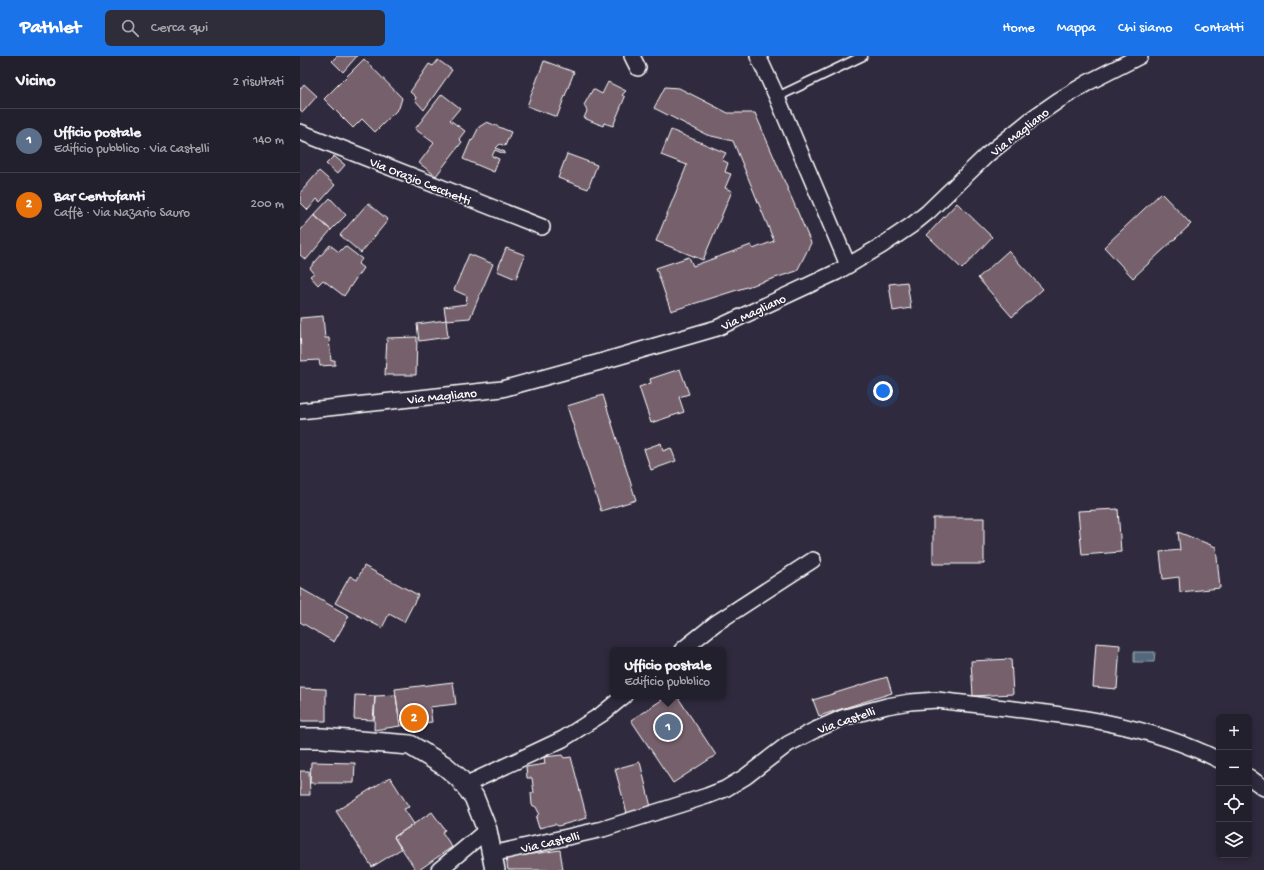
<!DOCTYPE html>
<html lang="it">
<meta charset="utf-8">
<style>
:root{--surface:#23202e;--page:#2f2d3a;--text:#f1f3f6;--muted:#a3a3aa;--line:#403e4a;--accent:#1a73e8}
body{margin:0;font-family:"Gochi Hand",sans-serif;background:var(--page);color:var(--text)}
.controls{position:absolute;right:12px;bottom:12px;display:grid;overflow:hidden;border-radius:6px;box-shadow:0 2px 6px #0003}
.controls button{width:36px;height:36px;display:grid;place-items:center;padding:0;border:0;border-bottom:1px solid var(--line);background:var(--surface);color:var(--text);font:20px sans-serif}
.you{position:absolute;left:583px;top:335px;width:14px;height:14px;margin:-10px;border:3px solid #fff;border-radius:50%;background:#1a73e8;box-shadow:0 0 0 6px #1a73e833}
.badge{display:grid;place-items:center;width:26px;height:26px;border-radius:50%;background:var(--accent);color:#fff;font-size:13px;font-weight:700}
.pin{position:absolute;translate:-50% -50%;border:2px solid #fff;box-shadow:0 1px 4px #0006}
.popup{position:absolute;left:310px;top:591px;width:116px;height:52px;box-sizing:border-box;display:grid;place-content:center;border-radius:6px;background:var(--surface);filter:drop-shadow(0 1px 3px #0005);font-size:13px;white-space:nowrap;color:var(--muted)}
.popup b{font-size:15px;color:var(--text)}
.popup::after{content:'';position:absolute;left:50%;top:100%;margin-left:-8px;border:8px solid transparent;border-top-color:var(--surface)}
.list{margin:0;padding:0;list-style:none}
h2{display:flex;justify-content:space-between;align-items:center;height:52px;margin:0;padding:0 16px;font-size:17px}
h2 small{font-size:13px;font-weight:400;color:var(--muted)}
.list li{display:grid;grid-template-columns:26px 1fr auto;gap:12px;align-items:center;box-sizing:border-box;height:64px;padding:0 16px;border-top:1px solid var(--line)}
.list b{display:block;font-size:15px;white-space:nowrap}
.list p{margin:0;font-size:13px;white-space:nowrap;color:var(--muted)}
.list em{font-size:13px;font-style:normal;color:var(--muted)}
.icon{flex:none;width:22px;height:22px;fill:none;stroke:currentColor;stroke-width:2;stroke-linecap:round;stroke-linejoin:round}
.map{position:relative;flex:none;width:964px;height:814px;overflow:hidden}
header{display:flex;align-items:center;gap:24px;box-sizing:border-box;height:56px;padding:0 20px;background:var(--accent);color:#fff}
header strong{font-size:19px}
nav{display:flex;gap:22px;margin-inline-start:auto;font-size:14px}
.search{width:280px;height:36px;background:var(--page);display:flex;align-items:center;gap:10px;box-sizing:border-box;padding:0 14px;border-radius:6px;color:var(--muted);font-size:15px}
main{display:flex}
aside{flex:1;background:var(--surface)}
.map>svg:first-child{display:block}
.water{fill:#52687d;stroke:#97a4b1}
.building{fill:#75616c;stroke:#fff}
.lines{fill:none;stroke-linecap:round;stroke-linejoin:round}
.service-casing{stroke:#fff;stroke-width:11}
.minor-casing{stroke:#fff;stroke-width:18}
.tertiary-casing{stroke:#fff;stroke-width:22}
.service{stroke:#2f2a3d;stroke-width:8}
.minor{stroke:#2f2a3d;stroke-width:15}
.tertiary{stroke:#2f2a3d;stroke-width:19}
.labels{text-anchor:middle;stroke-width:3;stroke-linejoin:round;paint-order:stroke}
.street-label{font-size:13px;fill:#fff;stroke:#2f2a3d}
</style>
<header>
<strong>Pathlet</strong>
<div class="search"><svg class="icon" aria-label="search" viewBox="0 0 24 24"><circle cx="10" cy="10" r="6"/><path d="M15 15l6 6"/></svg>Cerca qui</div>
<nav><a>Home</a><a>Mappa</a><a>Chi siamo</a><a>Contatti</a></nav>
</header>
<main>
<aside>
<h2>Vicino<small>2 risultati</small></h2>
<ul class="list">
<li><span class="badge" style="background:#5c6f8a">1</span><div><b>Ufficio postale</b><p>Edificio pubblico · Via Castelli</p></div><em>140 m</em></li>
<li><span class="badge" style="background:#e8710a">2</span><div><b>Bar Centofanti</b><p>Caffè · Via Nazario Sauro</p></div><em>200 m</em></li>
</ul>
</aside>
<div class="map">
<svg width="964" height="814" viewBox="0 0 964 814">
<rect width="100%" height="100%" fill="#2f2a3d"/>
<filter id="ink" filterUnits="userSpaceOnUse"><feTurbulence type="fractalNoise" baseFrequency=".025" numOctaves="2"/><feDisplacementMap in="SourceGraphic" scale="8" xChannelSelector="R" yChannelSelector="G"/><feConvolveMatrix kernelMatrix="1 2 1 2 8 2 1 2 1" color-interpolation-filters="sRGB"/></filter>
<g filter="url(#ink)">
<path class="water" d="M834 596H855L854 606H834Z"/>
<path class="building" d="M37 0H57L43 16 32 5Z
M64 3 102 42 99 52 75 76 62 63 53 72 24 43Z
M138 4 152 14 124 54 115 44 116 41 110 36 129 8 133 10Z
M244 5 274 16 257 61 227 50Z
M308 26 326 35 322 39 325 41 313 70 304 67 303 70 284 62 287 55 284 49 293 33 302 38Z
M4 28 17 40 3 56 0 54V33Z
M365 31 379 32 428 57H455L511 187 497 215 371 255 356 212 389 201 393 210 451 189 453 193 474 185 433 85 407 79 354 52Z
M142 38 160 52 150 64 165 75 159 83 162 86 136 120 119 107 134 87 115 73Z
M187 66 211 76 205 90 200 88 196 92 205 96 204 98 195 94 192 100 199 103 194 116 163 103 171 84 172 85 179 71Z
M371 74 426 97 422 104 428 107 425 116 431 118 425 132 432 135 403 204 356 185 387 109 361 99Z
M267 98 297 109 288 133 258 122Z
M34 100 45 109 37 118 26 108Z
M19 115 35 129 20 146 17 143 8 154 0 146V137Z
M861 137 891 168 833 222 804 191Z
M30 142 46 159 31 174 14 159Z
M68 147 88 164 61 197 40 179Z
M657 147 692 181 662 213 627 179Z
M14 159 31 174 6 204 0 199V175Z
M30 189 39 196 45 190 62 203 58 208 63 212 44 240 23 224 18 229 10 220 14 217 10 212Z
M206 192 225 199 216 223 197 215Z
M708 195 743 233 712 261 678 222Z
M169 198 193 208 170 262 146 264 144 251 166 248 167 240 154 234Z
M607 226 611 252 593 255 589 228Z
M23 260 25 282H29L31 305 35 304V309L20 310 19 304 1 305 0 262Z
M146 264 148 281 119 285 117 268Z
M117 281 116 319H85L87 282Z
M380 313 389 338 379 341 384 356 351 367 339 331 351 327 350 323Z
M303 339 336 444 301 455 267 350Z
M361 387 363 395 371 392 376 405 351 414 344 393Z
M818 453 821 496 782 499 778 455Z
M633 462H684V508H633Z
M878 476 916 491 920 532 880 536 879 521 863 523 860 496 880 494Z
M64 510 118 539 104 566 89 558 82 572 35 547 50 520 57 524Z
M0 532 49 560 34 586 0 566Z
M796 587 820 589 817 633 793 631Z
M711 603 713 638 673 640 671 605Z
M587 621 592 637 519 660 513 644Z
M153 626 156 648 130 651 132 666 100 670 95 633Z
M0 632 26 633V665H0Z
M55 639 75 640 73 664 54 663Z
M96 639 100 670 74 674 75 640Z
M368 640H377L416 699 373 727 331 664Z
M262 699 264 702 271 701 287 762 258 770 255 768 239 772 236 762 239 757 236 751 232 749 231 737H234L232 722H227L226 711 245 708 244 701Z
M11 706 55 707 54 727H10Z
M340 706 351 751 327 757 315 713Z
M0 715H9L10 739H0Z
M90 721 109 751 104 753 114 768 94 781 101 793 72 811 36 755Z
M132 756 145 774 142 776 152 791 119 814H116L94 781Z
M260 794 263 814H208L206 802Z"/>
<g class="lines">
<g class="service-casing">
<path id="service" d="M477 41 563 0"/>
</g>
<g class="minor-casing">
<path id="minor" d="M332 0 338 12
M458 0 477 41 548 209
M0 76 242 171
M0 355 202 333 300 306 417 272 537 216 581 190 612 169 628 156 687 99 733 62 759 44 789 26 840 0
M382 594 416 567 513 504
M949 721 964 732
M165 729 263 683 302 658 324 640
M192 798 303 773 407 740 425 733 445 721 488 688 515 674 542 662 587 650 610 646 637 644 653 646C744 657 836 662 919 704
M139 814 187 774"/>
</g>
<g class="tertiary-casing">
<path id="tertiary" d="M0 682H22L110 689 145 710 159 722 174 741 187 774 195 814"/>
</g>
<use href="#service" class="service"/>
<use href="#minor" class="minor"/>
<use href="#tertiary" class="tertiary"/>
</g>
</g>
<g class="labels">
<g class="street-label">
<text transform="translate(719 75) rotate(-38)" y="5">Via Magliano</text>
<text transform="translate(121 124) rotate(22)" y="5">Via Orazio Cecchetti</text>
<text transform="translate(453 255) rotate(-25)" y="5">Via Magliano</text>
<text transform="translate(142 339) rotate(-6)" y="5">Via Magliano</text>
<text transform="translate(546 663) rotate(-19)" y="5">Via Castelli</text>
<text transform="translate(250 785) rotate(-13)" y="5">Via Castelli</text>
</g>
</g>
</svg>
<div class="controls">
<button>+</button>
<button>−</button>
<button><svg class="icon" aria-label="locate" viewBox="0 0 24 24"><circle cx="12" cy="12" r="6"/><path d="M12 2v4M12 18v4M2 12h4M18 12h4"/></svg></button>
<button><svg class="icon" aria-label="layers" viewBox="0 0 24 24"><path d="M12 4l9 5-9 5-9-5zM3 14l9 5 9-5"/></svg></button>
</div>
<div class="you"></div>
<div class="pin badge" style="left:368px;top:671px;background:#5c6f8a">1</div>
<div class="popup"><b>Ufficio postale</b>Edificio pubblico</div>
<div class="pin badge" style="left:114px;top:662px;background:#e8710a">2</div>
</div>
</main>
